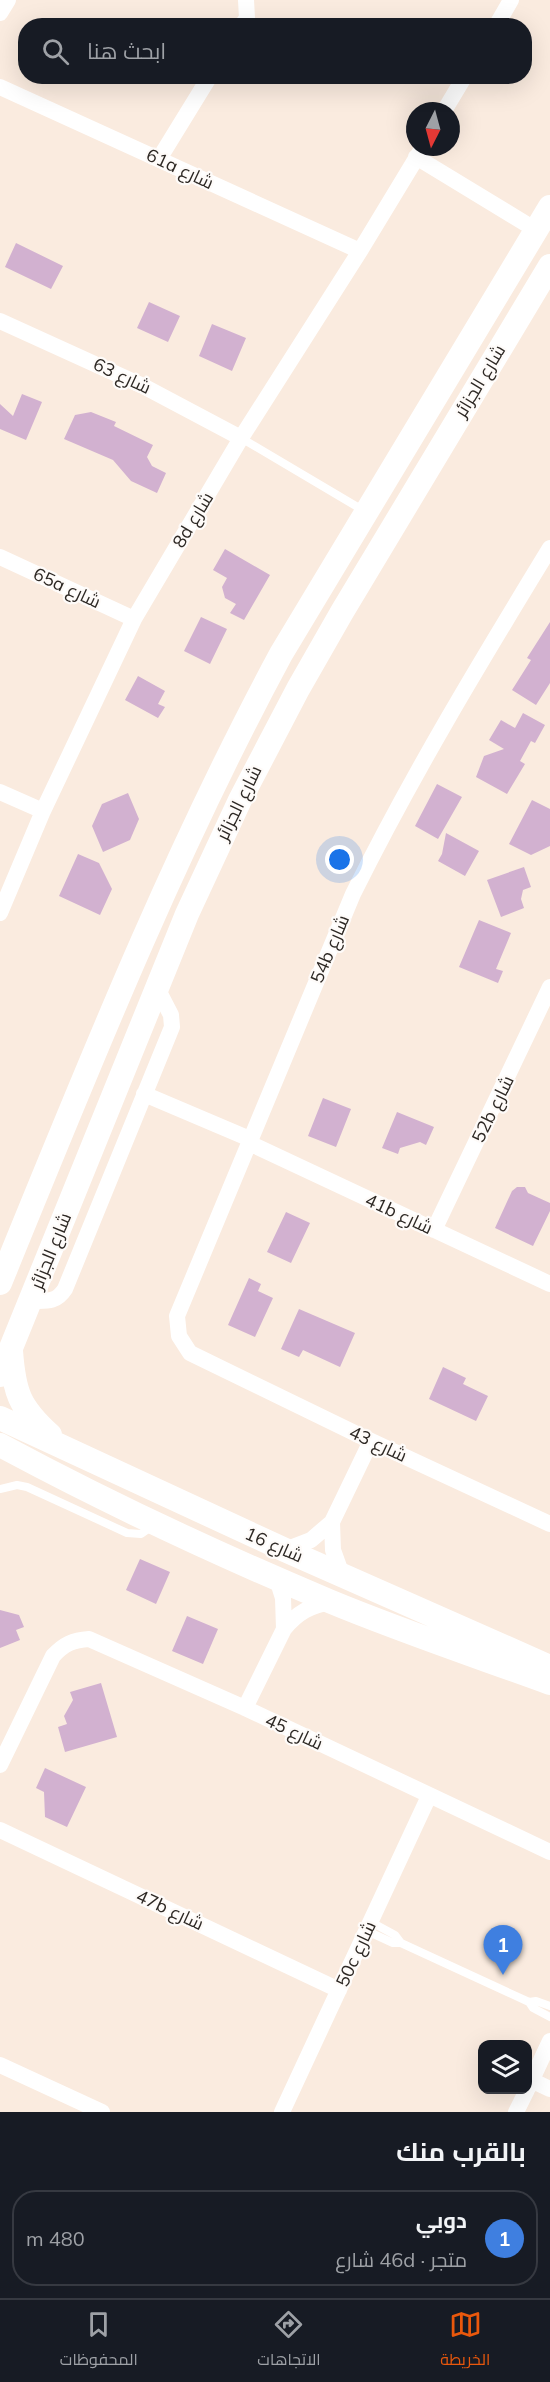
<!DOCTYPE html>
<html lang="ar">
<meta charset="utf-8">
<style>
:root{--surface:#171b24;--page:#242831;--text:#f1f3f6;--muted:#9ea1a6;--line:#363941;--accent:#ea580c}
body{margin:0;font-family:Mulish,Cairo,sans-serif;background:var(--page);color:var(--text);direction:rtl}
.controls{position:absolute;right:18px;bottom:18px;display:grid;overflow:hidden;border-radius:12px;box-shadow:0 6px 24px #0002}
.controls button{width:54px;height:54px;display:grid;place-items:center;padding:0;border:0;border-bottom:2px solid var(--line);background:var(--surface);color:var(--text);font:30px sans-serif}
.compass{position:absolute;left:406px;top:102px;width:54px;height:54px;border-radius:50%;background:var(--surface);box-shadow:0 6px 24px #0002;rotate:186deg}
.you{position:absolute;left:340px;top:860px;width:21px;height:21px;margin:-15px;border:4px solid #fff;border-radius:50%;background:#1a73e8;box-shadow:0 0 0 9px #1a73e833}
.badge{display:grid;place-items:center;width:39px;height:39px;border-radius:50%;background:var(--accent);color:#fff;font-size:20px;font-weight:700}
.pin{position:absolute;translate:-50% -50px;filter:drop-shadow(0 2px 3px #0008)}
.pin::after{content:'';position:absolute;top:32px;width:21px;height:18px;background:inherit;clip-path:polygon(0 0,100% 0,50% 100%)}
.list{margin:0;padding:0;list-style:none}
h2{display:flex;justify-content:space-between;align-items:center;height:78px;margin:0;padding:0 24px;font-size:26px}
h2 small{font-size:20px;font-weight:400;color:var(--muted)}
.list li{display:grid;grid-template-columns:39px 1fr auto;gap:18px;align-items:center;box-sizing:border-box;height:96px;margin:0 12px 12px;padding:0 12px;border:2px solid var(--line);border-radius:24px}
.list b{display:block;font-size:22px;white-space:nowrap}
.list p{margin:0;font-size:20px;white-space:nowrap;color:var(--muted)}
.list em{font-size:20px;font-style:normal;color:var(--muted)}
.icon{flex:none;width:33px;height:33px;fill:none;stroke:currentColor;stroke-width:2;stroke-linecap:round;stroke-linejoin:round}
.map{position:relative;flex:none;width:550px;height:2112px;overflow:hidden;direction:ltr}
.search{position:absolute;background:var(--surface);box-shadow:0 6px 24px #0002;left:18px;right:18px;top:18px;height:66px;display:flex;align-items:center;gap:15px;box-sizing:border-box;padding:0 21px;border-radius:24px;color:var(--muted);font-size:22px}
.sheet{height:186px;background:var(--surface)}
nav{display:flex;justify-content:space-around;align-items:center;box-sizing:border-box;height:84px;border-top:2px solid var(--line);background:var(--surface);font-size:16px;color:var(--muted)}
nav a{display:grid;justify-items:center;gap:3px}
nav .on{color:var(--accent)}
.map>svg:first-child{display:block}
.building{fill:#d2b1d0}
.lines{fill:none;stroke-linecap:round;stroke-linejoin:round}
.lane{stroke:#fff;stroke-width:8}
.street{stroke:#fff;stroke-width:16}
.secondary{stroke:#fff;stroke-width:24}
.labels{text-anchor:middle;stroke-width:4.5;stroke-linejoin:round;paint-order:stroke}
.street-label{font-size:18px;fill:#2d2824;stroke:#fefbf9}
</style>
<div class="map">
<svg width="550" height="2112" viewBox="0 0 550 2112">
<rect width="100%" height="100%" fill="#faebdf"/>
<path class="building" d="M16 243 63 266 51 289 5 267Z
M149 302 180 316 168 342 137 328Z
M212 324 246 338 232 371 199 356Z
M22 394 42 402 26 440 0 429V404L13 416Z
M91 412 116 422 114 426 153 445 147 457 152 466 166 473 157 493 131 481 113 460 64 439 75 415Z
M225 549 270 575 244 620 230 613 236 604 225 598 222 587 227 578 213 570Z
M201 617 227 629 210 664 184 651Z
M550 622V683L536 705 512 690 531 660 527 658Z
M138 676 165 691 158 704 165 707 158 718 125 700Z
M523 713 545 725 535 743 531 741 520 761 525 764 507 794 476 777 484 756 504 749 489 740 501 720 515 728Z
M437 784 462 797 438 839 415 826Z
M128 793 139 819 130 840 103 852 92 826 102 804Z
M532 800 550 809V846L531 855 509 844Z
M446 833 479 851 465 876 438 861 442 854Z
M78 854 99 863 112 889 100 915 59 896Z
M524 867 531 887 523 890 521 899 524 908 501 917 487 880Z
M479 920 511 933 496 969 503 971 498 983 459 967Z
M323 1098 351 1109 336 1147 308 1136Z
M397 1112 434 1127 426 1145 420 1142 400 1148 398 1154 382 1148Z
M517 1187H525L528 1193 550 1203V1211L533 1246 495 1228 512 1191Z
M286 1212 310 1223 291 1263 267 1252Z
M249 1278 261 1284 258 1291 273 1298 255 1337 228 1325Z
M299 1309 355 1333 340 1367 303 1350 299 1357 281 1349Z
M443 1367 466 1378 463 1384 488 1396 476 1421 429 1399Z
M140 1559 170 1572 156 1604 126 1590Z
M0 1610 19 1615 24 1627 16 1630 20 1640 0 1648Z
M187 1616 218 1629 203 1664 172 1651Z
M101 1683 117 1737 65 1752 58 1727 67 1724 64 1716 73 1700 70 1692Z
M45 1768 86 1787 67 1827 45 1817 44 1792 36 1788Z"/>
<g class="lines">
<path class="lane" d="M241 438 366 512
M0 1489 17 1485 27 1487 127 1533 141 1534 154 1525
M371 1922 395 1935 401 1943
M367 1931 393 1943H401L529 2002 533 2008 550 2017
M529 2002 536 2001 550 2006"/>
<path class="street" d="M0 13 8 0
M241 26 247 18 246 0
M496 26 511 0
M0 87 360 251
M444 111 465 76
M416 157 536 230
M159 159 210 76
M0 321 143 386 241 438
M550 548C481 661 412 775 353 894L177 1316 179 1336 190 1353 371 1441 550 1524
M0 557 134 619
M0 792 43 811
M0 913 43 811 134 619 241 438 360 251 423 147
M144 1094 250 1139
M249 1143 550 1284
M434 1230 550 987
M31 1301C46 1301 56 1303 65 1289L172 1027 171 1015 157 988
M332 1522 333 1550 342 1575
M285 1550 311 1540 332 1522 371 1441
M277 1579 283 1598 284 1629
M245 1708 284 1629C297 1613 311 1605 331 1602
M0 1765 53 1656C64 1644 73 1640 89 1639L245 1708 550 1852
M0 1830 339 1990
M0 2065 102 2112
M531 2080 550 2089
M528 2088 550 2041
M282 2112 429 1796
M516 2112 527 2090"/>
<path class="secondary" d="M0 1283C87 1070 172 856 281 654L550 207
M11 1351C14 1392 19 1407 50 1435
M0 1375 187 914 240 800 298 689 342 612 550 266
M0 1418 285 1550 550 1667
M0 1445C106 1502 217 1554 329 1601 401 1631 476 1656 550 1683"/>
</g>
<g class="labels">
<g class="street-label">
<text transform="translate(180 169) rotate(25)" y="6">61a شارع</text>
<text transform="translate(122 376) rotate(25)" y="6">شارع 63</text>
<text transform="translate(480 381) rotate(-59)" y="6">شارع الجزائر</text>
<text transform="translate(193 520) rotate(-59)" y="6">8d شارع</text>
<text transform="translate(67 588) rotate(25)" y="6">65a شارع</text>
<text transform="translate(239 803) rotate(-64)" y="6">شارع الجزائر</text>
<text transform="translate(330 949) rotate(-67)" y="6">54b شارع</text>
<text transform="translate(493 1109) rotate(-64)" y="6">52b شارع</text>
<text transform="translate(399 1214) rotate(25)" y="6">41b شارع</text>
<text transform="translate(51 1251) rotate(-68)" y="6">شارع الجزائر</text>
<text transform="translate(378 1444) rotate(25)" y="6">شارع 43</text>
<text transform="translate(274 1545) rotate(24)" y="6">شارع 16</text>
<text transform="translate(294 1732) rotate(25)" y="6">شارع 45</text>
<text transform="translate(170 1910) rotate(25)" y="6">47b شارع</text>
<text transform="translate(356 1954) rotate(-65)" y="6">50c شارع</text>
</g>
</g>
</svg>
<div class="controls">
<button><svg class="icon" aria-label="layers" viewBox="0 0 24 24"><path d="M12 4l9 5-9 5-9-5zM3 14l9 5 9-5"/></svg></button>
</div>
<svg class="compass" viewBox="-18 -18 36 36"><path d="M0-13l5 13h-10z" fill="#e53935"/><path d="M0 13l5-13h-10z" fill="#9ea1a6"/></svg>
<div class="you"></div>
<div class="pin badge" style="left:503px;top:1975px;background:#3f7fe0">1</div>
<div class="search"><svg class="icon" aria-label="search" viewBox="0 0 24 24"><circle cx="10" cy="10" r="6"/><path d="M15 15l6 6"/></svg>ابحث هنا</div>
</div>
<section class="sheet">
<h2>بالقرب منك<small></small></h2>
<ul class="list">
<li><span class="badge" style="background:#3f7fe0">1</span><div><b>دوبي</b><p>متجر · 46d شارع</p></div><em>480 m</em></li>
</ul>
</section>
<nav>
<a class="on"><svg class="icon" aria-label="map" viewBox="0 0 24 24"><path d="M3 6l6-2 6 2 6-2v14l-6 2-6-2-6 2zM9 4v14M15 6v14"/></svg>الخريطة</a>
<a><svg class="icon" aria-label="directions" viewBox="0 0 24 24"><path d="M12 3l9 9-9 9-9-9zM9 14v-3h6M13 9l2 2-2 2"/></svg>الاتجاهات</a>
<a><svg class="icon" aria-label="saved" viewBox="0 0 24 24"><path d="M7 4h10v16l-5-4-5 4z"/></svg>المحفوظات</a>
</nav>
